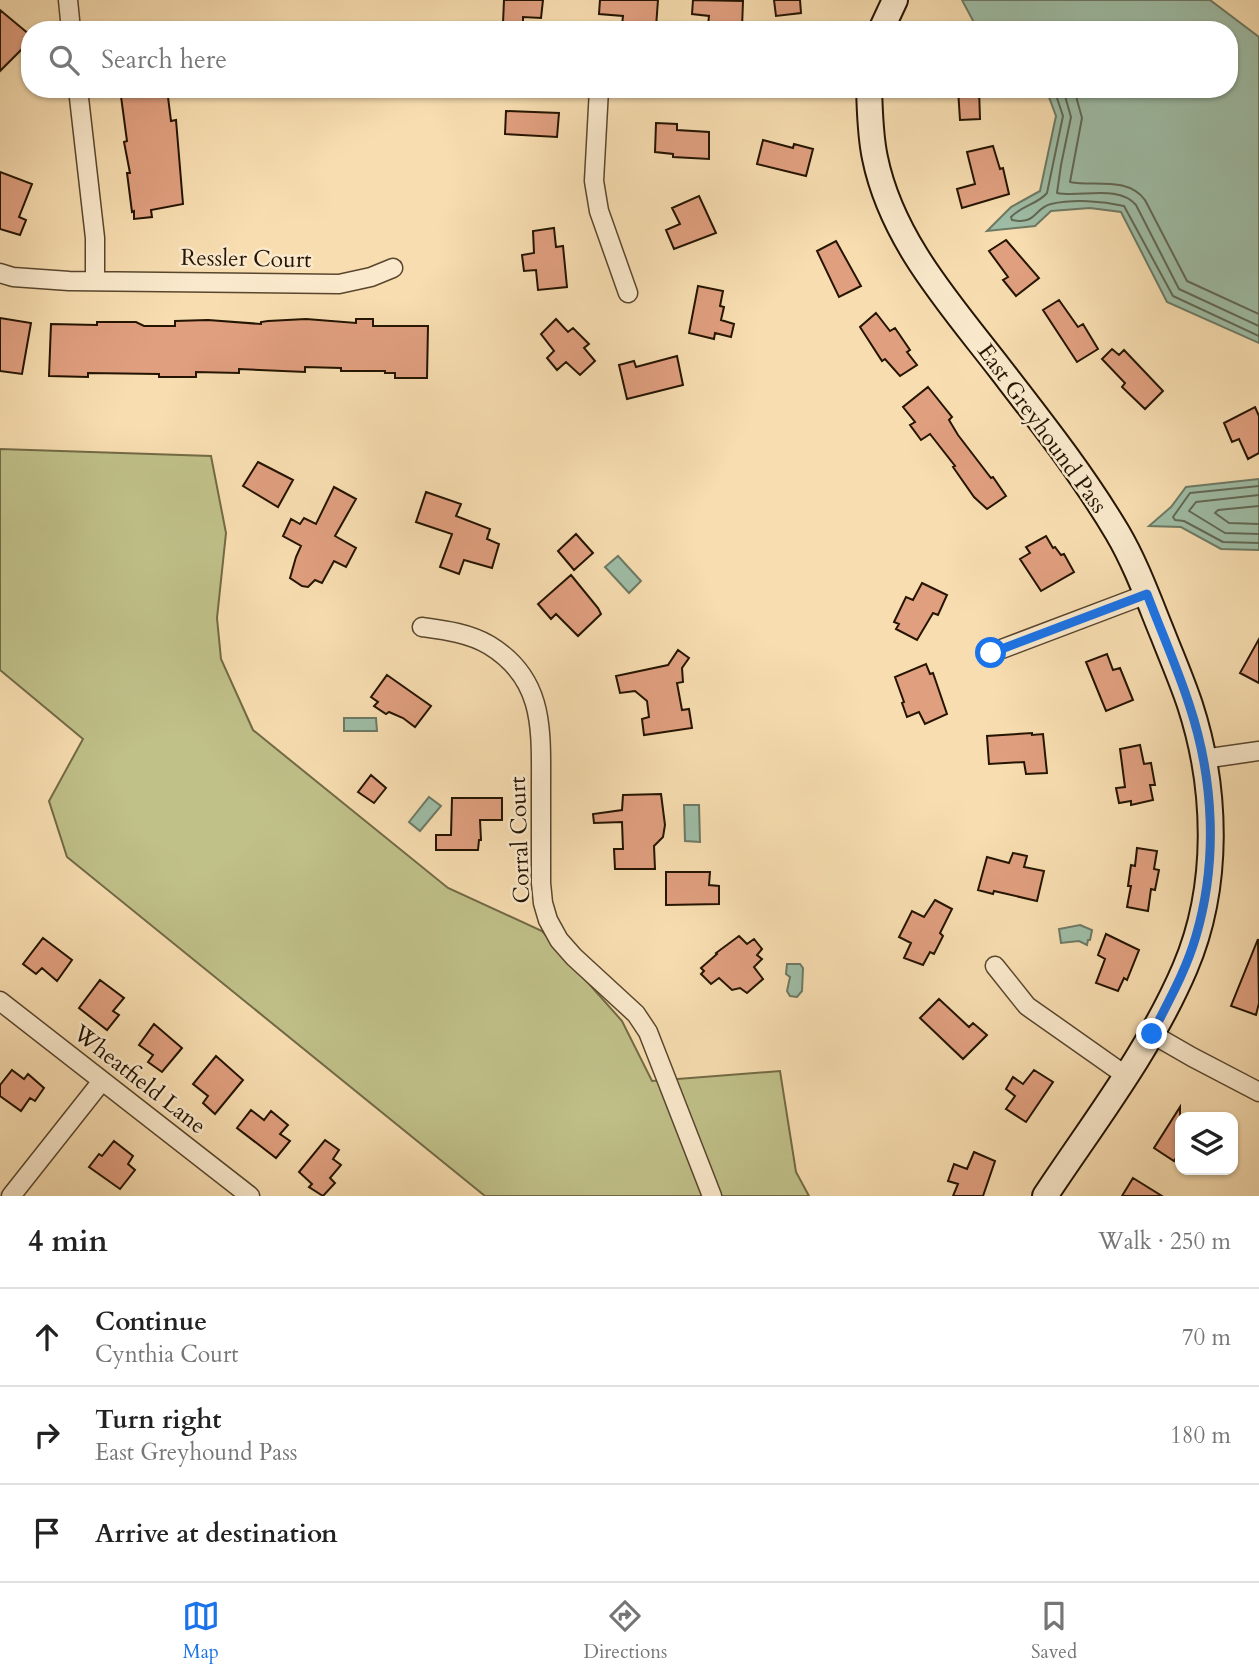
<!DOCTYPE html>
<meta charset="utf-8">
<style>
:root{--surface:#fff;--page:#f6f6f6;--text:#222;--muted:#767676;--line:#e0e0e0;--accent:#1a73e8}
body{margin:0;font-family:Cardo,serif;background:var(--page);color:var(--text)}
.controls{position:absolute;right:21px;bottom:21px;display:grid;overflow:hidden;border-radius:14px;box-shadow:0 2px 5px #0004}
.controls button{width:63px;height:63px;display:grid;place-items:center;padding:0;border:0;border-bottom:2px solid var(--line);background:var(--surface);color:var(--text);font:35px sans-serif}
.stop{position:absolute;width:21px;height:21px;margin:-16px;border:5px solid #1a73e8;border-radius:50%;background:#fff}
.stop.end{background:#1a73e8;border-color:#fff;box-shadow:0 2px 7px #0008}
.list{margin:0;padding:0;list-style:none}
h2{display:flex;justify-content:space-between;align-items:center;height:91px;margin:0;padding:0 28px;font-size:30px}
h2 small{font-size:23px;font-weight:400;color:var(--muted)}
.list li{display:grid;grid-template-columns:46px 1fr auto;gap:21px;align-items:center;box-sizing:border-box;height:98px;padding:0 28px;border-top:2px solid var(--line)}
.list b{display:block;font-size:26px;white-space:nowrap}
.list p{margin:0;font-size:23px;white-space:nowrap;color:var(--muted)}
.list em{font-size:23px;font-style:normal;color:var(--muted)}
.icon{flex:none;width:38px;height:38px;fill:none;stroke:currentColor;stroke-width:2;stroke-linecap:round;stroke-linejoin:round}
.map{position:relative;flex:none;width:1259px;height:1196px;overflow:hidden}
.search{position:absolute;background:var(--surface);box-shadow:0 2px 5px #0004;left:21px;right:21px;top:21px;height:77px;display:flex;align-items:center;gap:18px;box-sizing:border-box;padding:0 24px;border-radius:28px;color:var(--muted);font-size:26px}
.sheet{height:385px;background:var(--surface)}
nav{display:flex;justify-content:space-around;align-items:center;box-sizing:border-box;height:98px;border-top:2px solid var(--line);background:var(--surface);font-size:19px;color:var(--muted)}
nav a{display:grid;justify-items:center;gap:4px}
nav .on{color:var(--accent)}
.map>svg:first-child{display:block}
.green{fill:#c0c089;stroke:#726a45;stroke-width:2}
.water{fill:#9ebda6;stroke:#6d7964;stroke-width:2}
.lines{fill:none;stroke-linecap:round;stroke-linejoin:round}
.shore{stroke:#616854;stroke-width:2}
.building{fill:#e09f7f;stroke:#241401;stroke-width:2}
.street-casing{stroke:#59462d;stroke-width:21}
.secondary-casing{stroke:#241401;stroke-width:28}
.street{stroke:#fae9cc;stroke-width:18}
.secondary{stroke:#fae9cc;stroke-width:24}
.route{stroke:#1a73e8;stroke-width:9}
.labels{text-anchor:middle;stroke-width:5;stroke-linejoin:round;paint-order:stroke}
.street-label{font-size:23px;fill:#241401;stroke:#fae9cc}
</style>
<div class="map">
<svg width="1259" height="1196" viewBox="0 0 1259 1196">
<rect width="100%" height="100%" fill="#f7ddb0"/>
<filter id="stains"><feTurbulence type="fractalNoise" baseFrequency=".00286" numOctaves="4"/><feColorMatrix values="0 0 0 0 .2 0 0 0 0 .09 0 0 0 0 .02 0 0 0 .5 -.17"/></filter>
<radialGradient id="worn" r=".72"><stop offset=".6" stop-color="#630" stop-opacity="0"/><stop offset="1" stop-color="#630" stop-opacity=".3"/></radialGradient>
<path class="green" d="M0 449 211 456 226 533 217 618 221 659 253 730 448 888 542 931 622 1021 652 1081 780 1071 796 1172 809 1196H485L67 857 49 801 83 739 0 670Z"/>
<path class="water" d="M962 0H1210L1259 37V343L1167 302 1121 212 1090 208 1051 211 1035 226 987 231 1011 207 1040 191 1056 116 1046 89H1229V30H978Z
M1259 479V550L1221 549 1181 527 1149 526 1171 507 1186 487Z
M618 556 641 581 629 593 605 567Z
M344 718H376L377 731H344Z
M429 797 441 806 420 831 409 822Z
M684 805H699L700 842 685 841Z
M1080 925 1092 930 1090 940H1088L1087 945 1079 941 1061 943 1059 929Z
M787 964H800L803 968 802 991 797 997 790 996 787 991 790 977 786 974Z"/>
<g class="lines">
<path class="shore" d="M1054 89 1063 116 1047 193C1038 204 1021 206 1011 217L1012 220C1037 225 1034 208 1051 204 1074 199 1102 201 1124 206L1173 296 1259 336
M1063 89 1071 117 1061 165 1057 193C1080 198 1118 184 1136 205L1179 289 1259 326
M1074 89 1082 118 1070 182C1094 187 1127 176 1145 200L1187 281 1259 314
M1259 486 1190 493 1173 517 1175 520 1184 521 1223 542 1259 543
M1259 495 1196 502 1189 511 1225 533 1259 534
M1259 506 1218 510 1215 513 1229 523 1259 524"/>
</g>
<path class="building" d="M504 0H543L541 18 523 17V24L503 23Z
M600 0H658L656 27 622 25 623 16 599 14Z
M693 0 743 1 742 28 708 25 709 16 692 14Z
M774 0H800L801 13 776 16Z
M0 10 30 35V41L0 71Z
M120 89H167L171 121 176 120 183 204 151 210 152 217 134 219V211L132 212 127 173H130L124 142 127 141Z
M958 89H979L980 119 960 120Z
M506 111 559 113 557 137 505 134Z
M656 123 677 124V130L709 132V159L673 157V154L655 152Z
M763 140 793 148 794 144 813 149 806 176 757 164Z
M993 146 1000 169 1003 168 1009 194 962 208 957 189 975 184 967 152Z
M0 172 32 184 19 217 26 220 20 235 0 229Z
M699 196 716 233 674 249 666 230 680 224 672 208Z
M554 228 556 247 563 246 567 287 538 290 536 270 524 271 522 255 534 253 533 231Z
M1006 240 1039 278 1016 296 1003 280 1008 277 989 251Z
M836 241 861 286 839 297 817 251Z
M698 286 723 291 720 306 724 307 721 320 734 324 731 337 715 333 714 339 689 333Z
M1059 300 1078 327 1083 324 1098 349 1077 362 1043 310Z
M876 313 890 331 895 328 910 350 907 352 917 365 900 376 885 359 882 361 860 327Z
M0 318 31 323 22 374 0 371Z
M306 319 356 323V319H373V326H428L427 378H395V373H385V371H341V368L305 367V372L239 369V373L196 372V377H159V374L88 373V377L49 376 51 324 97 325V322H136L144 326H175V321L208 320 261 324V322L268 321Z
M556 319 568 332 573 328 589 344 584 348 595 361 580 375 566 362 557 370 547 358 554 351 541 334Z
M1112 349 1119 355 1124 350 1163 391 1145 409 1122 387 1125 383 1102 359Z
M677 356 683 385 627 399 619 365 634 361 636 367Z
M928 387 952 417 949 420 958 435 991 478 993 477 1006 496 987 509 974 497 953 467 955 466 930 434 921 440 910 425 915 422 903 407Z
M1255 407 1259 416V453L1248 459 1239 439 1232 442 1224 423Z
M258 462 293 480 278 507 243 486Z
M334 487 356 499 335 536 356 548 346 567 334 561 322 583 315 580 308 587 302 586 290 578 296 557 301 546 283 536 291 519 300 524 304 518 316 524Z
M426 492 461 504 456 516 490 529 487 539 499 544 492 568 464 560 459 574 440 567 452 534 416 522Z
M576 534 593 553 574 570 558 551Z
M1046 536 1053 548 1055 547 1061 555 1064 554 1074 572 1041 591 1020 559 1030 553 1026 547Z
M571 575 598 608 601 614 578 636 556 614 551 619 538 604Z
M922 583 947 595 938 615 933 613 917 640 896 629 899 624 894 622 906 597 913 600Z
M1259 639V683L1240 673Z
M678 650 689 658 682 668 683 682 677 683 682 710 689 709 692 728 644 735 642 719 649 717 647 701 635 691 620 693 616 676 668 665Z
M1107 654 1113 670 1120 668 1133 700 1106 711 1086 662Z
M926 664 930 674 933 673 947 714 925 724 919 712 907 717 902 703 904 702 895 677Z
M387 675 431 706 415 727 403 718 389 712 386 714 374 706 378 702 371 697Z
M1032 733V735L1043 734 1047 773 1026 774 1024 762 989 764 987 736Z
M1140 745 1144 764 1151 763 1155 785H1150L1153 800 1131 805V801L1119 803 1116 788 1125 787 1120 749Z
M371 775 386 788 374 803 358 792Z
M661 794 665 825 663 837 654 846 655 869H615L614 849H623L622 822 594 823 593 814 622 810 623 795Z
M452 798H502V820H480L481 840H479L478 850H436V835H451Z
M1137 848 1157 851 1154 869 1159 870 1155 890 1151 889 1148 911 1127 907 1131 886H1128L1131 865 1135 866Z
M1013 853 1027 856 1024 867 1044 871 1037 901 994 891 993 894 978 890 987 857 1009 863Z
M666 872H710L709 885 719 886V904L666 905Z
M935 900 952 909 940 933 943 936 934 954 930 952 923 965 904 958 911 943 899 937 912 911 924 917Z
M1106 934 1139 950 1127 980 1124 978 1118 991 1096 983 1105 959 1098 955Z
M739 936 747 944 754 939 762 949 757 955 762 959 754 967 763 979 747 993 740 988 732 990 719 978 711 984 701 974 704 971 701 968 717 954 716 953Z
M43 938 72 960 57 981 42 968 36 974 23 964Z
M1258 939 1259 1003 1256 1015 1231 1006Z
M100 980 124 998 113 1011 119 1015 107 1030 79 1008Z
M939 999 969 1027 973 1023 987 1035 963 1059 920 1018Z
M154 1024 182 1048 162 1072 148 1062 153 1055 139 1045Z
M216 1056 243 1080 215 1114 203 1103 208 1096 193 1084Z
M12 1070 24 1079 28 1074 44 1088 35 1101 30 1098 21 1111 0 1096V1085Z
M1034 1070 1053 1082 1026 1122 1006 1109 1015 1096 1006 1089 1013 1077 1023 1084Z
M1180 1107V1152L1174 1161 1154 1148Z
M251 1110 264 1120 271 1111 288 1125 280 1134 290 1141 276 1158 237 1128Z
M325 1140 339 1150 333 1159 341 1165 330 1178 335 1183 323 1196 309 1187 312 1184 299 1172Z
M114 1141 133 1156 128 1164 135 1170 120 1189 89 1167 99 1154 102 1156Z
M974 1152 995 1161 983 1196H953L958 1184 948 1181 954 1164 967 1169Z
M1133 1178 1162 1196H1122Z"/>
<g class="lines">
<g class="street-casing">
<path id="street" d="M68 0 71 30
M78 89 95 238V280
M599 89 594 181 599 211 628 293
M0 273 13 277 69 281 339 284 371 277 393 268
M422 627C444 630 469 633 489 645 545 679 541 730 541 787 541 819 541 851 541 883L543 903 548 920 559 940 574 957 636 1014 648 1032 712 1196
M991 653 1147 594
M1203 759 1259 751
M995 966 1027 1006 1125 1075
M0 1001 250 1196
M1152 1034 1192 1057 1259 1092
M11 1196 102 1081"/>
</g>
<g class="secondary-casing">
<path id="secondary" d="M881 30 895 0
M869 89C870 112 870 135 875 158 892 241 951 305 1001 370 1042 423 1083 475 1117 532 1136 564 1149 601 1163 635 1172 658 1182 681 1190 705 1217 788 1220 886 1185 968 1150 1050 1094 1122 1045 1196"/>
</g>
<use href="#street" class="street"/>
<use href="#secondary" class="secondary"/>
</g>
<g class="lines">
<path class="route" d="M991 653 1147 594C1161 631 1177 667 1189 704 1214 779 1218 861 1196 936 1186 971 1168 1002 1152 1034"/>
</g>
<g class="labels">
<g class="street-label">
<text transform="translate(246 258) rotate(1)" y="8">Ressler Court</text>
<text transform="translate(1043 428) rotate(54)" y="8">East Greyhound Pass</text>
<text transform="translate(519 840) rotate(-92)" y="8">Corral Court</text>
<text transform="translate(140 1079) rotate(38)" y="8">Wheatfield Lane</text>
</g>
</g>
<rect width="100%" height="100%" filter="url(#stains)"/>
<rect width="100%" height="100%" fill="url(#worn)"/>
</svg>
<div class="controls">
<button><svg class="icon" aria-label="layers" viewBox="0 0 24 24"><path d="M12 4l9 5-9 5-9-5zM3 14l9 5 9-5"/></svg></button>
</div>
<div class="stop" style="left:991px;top:653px"></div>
<div class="stop end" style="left:1152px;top:1034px"></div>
<div class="search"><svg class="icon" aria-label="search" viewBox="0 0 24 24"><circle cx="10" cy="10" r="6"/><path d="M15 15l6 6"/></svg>Search here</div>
</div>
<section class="sheet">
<h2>4 min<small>Walk · 250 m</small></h2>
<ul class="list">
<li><svg class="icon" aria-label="ahead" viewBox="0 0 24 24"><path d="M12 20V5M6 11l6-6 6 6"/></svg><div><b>Continue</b><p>Cynthia Court</p></div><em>70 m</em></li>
<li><svg class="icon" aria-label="right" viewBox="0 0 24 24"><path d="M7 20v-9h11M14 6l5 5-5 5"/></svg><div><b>Turn right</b><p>East Greyhound Pass</p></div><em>180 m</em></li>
<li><svg class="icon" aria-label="arrive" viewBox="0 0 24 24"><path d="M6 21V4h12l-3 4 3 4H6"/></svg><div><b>Arrive at destination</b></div></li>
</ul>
</section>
<nav>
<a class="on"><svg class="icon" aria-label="map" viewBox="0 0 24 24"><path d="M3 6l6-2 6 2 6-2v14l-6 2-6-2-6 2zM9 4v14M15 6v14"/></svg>Map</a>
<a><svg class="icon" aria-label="directions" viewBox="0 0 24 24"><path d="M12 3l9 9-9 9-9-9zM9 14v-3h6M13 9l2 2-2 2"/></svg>Directions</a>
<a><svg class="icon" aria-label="saved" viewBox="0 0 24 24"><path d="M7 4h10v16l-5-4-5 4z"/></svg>Saved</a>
</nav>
